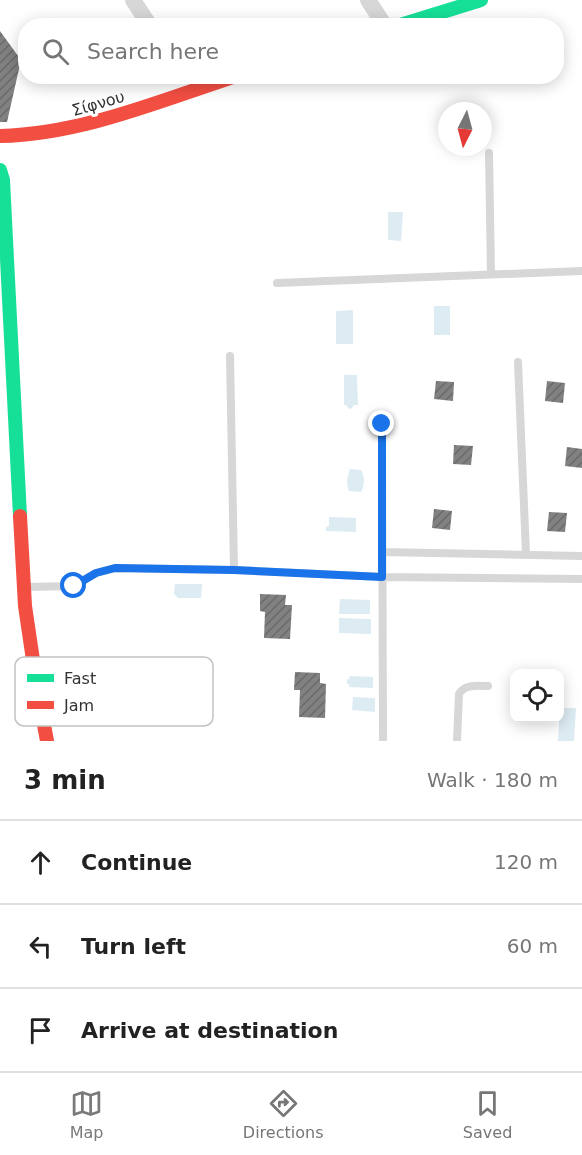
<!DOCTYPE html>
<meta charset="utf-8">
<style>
:root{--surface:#fff;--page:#f6f6f6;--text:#222;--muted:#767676;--line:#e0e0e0;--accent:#7a7a7a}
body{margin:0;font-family:"DejaVu Sans",sans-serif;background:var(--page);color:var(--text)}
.controls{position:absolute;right:18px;bottom:18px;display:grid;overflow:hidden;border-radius:12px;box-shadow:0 3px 15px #0003}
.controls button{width:54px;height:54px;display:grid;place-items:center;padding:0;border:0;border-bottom:2px solid var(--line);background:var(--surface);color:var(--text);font:30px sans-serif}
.compass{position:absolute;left:438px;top:102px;width:54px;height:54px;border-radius:50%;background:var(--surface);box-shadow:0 3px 15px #0003;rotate:186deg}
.stop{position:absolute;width:18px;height:18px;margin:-14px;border:4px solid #1a73e8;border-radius:50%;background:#fff}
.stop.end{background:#1a73e8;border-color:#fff;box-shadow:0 2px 6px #0008}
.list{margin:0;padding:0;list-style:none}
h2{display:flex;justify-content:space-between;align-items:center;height:78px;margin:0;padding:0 24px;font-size:26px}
h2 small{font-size:20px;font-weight:400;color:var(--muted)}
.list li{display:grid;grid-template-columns:39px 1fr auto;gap:18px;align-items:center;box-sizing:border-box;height:84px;padding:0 24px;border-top:2px solid var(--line)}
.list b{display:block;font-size:22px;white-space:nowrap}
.list em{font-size:20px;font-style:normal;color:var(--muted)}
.icon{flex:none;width:33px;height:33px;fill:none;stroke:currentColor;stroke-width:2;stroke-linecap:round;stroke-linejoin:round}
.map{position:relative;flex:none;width:582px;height:741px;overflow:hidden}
.search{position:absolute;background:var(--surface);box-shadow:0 3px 15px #0003;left:18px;right:18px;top:18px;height:66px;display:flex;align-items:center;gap:15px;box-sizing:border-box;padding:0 21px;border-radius:24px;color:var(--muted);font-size:22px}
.sheet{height:330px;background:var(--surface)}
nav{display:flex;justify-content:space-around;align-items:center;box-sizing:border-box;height:84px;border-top:2px solid var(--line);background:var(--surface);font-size:16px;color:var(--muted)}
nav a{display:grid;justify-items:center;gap:3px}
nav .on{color:var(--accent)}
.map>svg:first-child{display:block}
.water{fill:#ddebf3}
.building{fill:url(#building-hatch)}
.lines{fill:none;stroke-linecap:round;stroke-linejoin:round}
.lane{stroke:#d7d7d7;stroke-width:8}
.street{stroke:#d7d7d7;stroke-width:16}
.fast{stroke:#16e098;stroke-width:14}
.jam{stroke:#f24e42;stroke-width:14}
.route{stroke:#1a73e8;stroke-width:8}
.labels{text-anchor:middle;stroke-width:6;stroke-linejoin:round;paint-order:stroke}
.street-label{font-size:16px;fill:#333;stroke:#fff}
.key{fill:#fff;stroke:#c2c2c2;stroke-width:1.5}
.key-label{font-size:16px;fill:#333}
</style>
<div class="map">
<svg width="582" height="741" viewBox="0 0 582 741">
<defs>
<pattern id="building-hatch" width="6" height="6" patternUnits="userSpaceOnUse" patternTransform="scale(1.5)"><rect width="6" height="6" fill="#818181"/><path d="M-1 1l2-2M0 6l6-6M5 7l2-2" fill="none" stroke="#6a6a6a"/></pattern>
</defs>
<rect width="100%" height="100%" fill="#fff"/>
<path class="water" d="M388 212H403L401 241 388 240Z
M434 306H450V335H434Z
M353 310V344H336V311Z
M344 375H357L358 405H354L352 408 349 409 346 405H344Z
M350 469 361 470C365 477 365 485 361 492L349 491C346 484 347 477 350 469Z
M329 517 356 518V532L326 531V527L329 526Z
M175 584H202L201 598H178L174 594Z
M340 599 370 600V614H339Z
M339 618 371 619V634L339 633Z
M350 676 373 677V688L349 687V684H347V679H349Z
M353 697 375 698V712L352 710Z
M560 708H576L574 741H558Z"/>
<path class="building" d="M0 31 21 60 7 122H0Z
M436 381 454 382 453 401 434 399Z
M547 381 565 383 563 403 545 401Z
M454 445 473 446 471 465 453 464Z
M567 447 582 449V468L565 466Z
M434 509 452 511 450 530 432 528Z
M549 512 567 513 565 532 547 531Z
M260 594 286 595 285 605H292L290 639 264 638 265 612 260 611Z
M295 672 320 673V683L326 684 325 718 299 717 300 690H294Z"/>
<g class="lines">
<path class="lane" d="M489 153 491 274
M277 283 582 271
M230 356 234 570
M518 362 526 554
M382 424 383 741
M382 552 582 556
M26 587 73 586 96 573 115 568 234 570 382 577 582 579
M457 741 459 694C465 684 477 686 488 686"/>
<path class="street" d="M133 0 150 26
M368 0 385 26"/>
<path class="fast" d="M397 26 481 0
M0 170 3 180 20 516"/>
<path class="jam" d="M0 136C82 134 159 101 236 76
M20 516 25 606 37 687 47 741"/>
</g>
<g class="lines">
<path class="route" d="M74 586 96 573 115 568 234 570 382 577V424"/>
</g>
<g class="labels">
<g class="street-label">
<text transform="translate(98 103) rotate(-16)" y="6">Σίφνου</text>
</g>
</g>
<rect x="15" y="657" width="198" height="69" rx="9" class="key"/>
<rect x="27" y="674" width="27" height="8" fill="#16e098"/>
<rect x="27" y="701" width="27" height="8" fill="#f24e42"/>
<g class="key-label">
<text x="64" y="684">Fast</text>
<text x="64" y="711">Jam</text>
</g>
</svg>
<div class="controls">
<button><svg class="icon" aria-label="locate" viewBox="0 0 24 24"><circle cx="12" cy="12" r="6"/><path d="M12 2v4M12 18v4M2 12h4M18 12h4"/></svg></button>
</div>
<svg class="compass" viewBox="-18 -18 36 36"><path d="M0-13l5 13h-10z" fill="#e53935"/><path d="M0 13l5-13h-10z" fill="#767676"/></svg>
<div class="stop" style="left:74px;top:586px"></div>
<div class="stop end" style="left:382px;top:424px"></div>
<div class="search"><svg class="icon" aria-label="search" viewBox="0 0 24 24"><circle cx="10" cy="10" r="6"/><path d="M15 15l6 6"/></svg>Search here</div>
</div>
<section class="sheet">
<h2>3 min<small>Walk · 180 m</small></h2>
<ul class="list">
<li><svg class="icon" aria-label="ahead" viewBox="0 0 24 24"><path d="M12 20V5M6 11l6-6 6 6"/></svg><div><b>Continue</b></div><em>120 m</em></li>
<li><svg class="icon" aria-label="left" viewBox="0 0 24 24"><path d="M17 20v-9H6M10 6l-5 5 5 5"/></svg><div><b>Turn left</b></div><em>60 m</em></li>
<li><svg class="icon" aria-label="arrive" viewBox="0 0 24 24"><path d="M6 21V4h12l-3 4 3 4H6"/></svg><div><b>Arrive at destination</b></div></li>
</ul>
</section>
<nav>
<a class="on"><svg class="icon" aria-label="map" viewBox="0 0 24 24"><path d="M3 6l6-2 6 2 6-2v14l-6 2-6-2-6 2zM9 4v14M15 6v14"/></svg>Map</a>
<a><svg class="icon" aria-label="directions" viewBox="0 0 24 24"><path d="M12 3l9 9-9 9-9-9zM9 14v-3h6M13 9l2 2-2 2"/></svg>Directions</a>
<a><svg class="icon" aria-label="saved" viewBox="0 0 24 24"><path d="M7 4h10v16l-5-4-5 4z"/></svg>Saved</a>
</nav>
